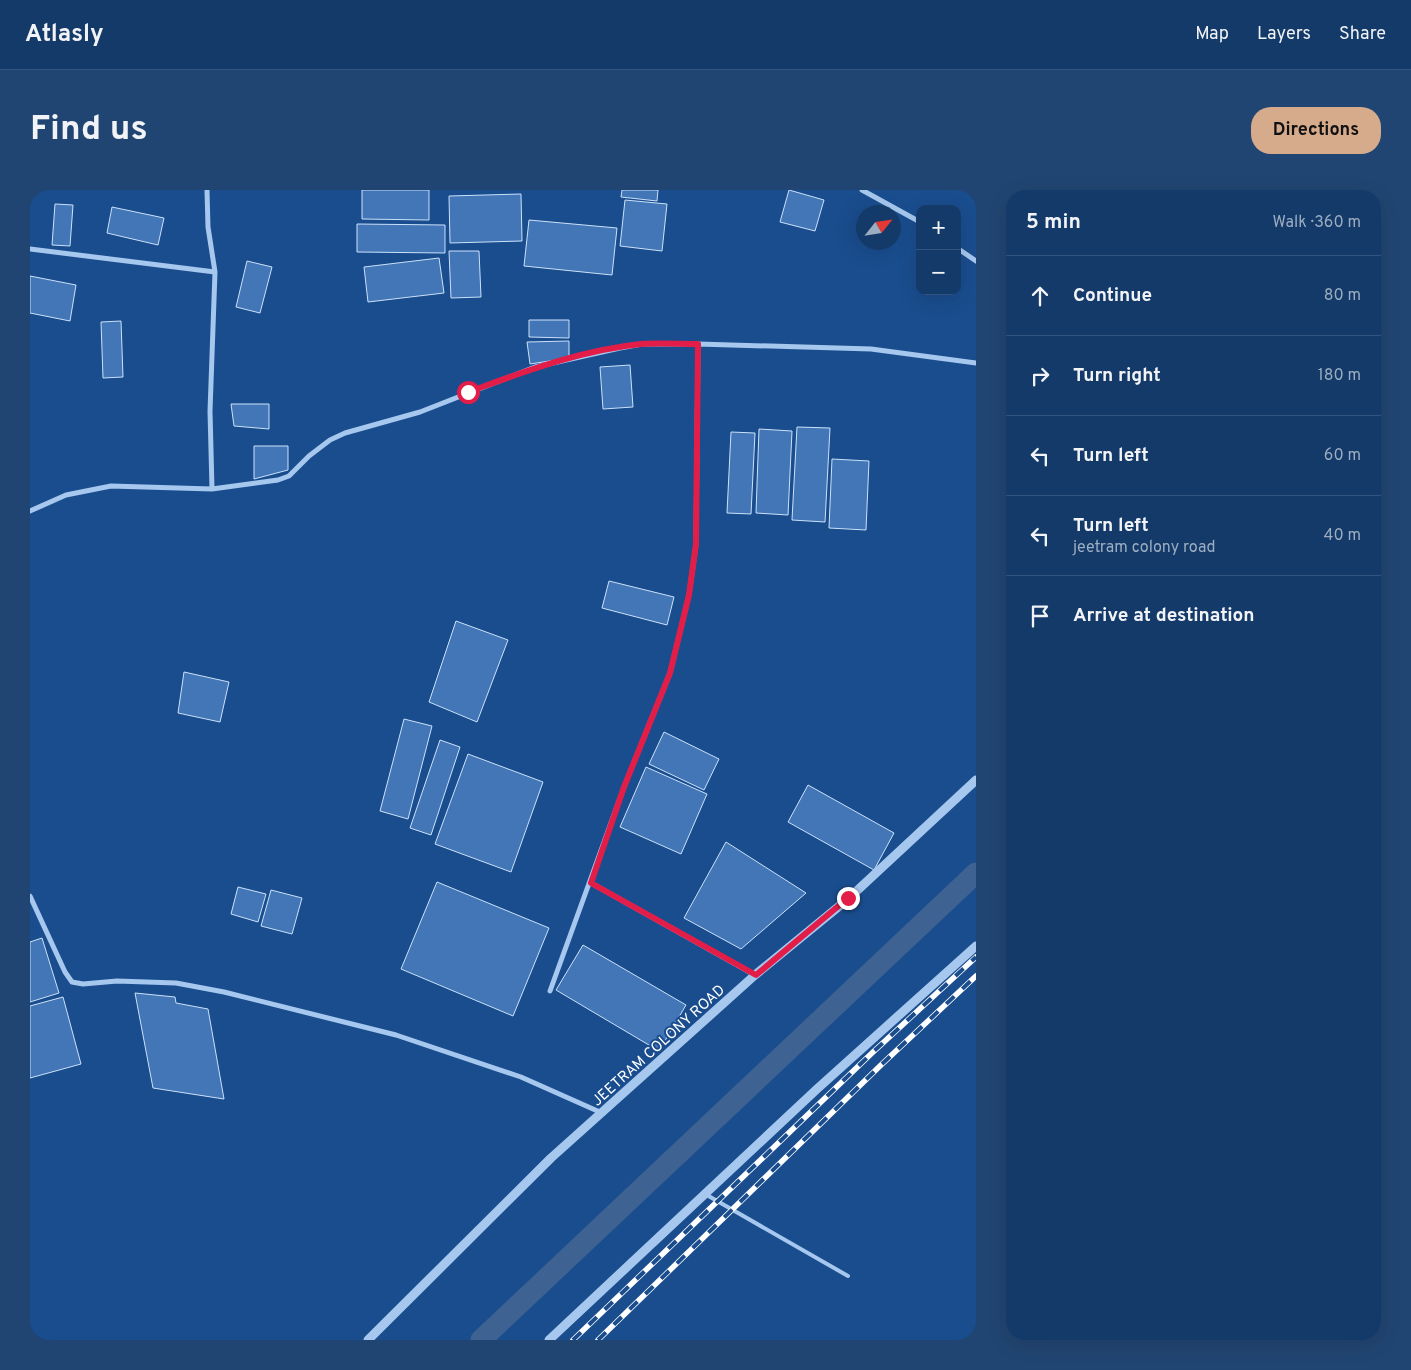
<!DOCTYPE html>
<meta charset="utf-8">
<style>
:root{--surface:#143a6a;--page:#214572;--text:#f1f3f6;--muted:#9dadc1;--line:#33547e;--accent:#d6ab8b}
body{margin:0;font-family:Overpass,sans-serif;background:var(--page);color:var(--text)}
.controls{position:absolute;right:15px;top:15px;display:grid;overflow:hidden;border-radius:10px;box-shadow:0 5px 20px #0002}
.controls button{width:45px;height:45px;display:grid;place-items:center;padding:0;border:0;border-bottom:1px solid var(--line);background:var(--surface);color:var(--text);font:25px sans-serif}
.compass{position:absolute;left:826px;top:15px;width:45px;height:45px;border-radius:50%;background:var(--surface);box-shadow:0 5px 20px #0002;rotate:60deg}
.stop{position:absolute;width:15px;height:15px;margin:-11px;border:4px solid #e11d48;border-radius:50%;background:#fff}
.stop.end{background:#e11d48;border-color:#fff;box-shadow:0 1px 5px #0008}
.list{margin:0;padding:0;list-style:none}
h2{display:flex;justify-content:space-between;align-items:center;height:65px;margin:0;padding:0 20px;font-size:21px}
h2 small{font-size:16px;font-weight:400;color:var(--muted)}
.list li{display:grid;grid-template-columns:32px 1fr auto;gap:15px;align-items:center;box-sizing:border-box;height:80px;padding:0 20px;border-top:1px solid var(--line)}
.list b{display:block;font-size:19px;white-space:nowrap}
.list p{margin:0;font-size:16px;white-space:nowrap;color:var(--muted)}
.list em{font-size:16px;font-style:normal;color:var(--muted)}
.icon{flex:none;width:28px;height:28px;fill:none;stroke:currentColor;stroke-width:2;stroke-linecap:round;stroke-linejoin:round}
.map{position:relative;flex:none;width:946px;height:1150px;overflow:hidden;border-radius:20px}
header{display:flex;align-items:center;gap:30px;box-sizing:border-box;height:70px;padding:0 25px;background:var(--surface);border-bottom:1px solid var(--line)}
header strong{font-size:24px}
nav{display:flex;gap:28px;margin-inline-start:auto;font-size:18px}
.intro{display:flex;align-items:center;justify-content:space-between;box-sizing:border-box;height:120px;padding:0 30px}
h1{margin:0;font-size:35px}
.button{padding:12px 22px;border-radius:20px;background:var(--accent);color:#111;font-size:18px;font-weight:700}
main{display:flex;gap:30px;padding:0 30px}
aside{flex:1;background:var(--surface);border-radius:20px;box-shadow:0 5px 20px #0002}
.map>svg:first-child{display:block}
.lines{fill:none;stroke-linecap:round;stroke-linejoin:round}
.canal{stroke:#3e6392;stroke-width:21}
.building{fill:#4276b6;stroke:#cce1fa}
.service{stroke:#a6c7ee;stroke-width:4}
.minor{stroke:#a6c7ee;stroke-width:5}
.tertiary{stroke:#a6c7ee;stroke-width:9}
.rail-casing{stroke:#fff;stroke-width:5.5}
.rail{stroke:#1a4d8e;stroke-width:4;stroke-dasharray:11;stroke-linecap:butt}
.route{stroke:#e11d48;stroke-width:6}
.labels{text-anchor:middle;stroke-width:4;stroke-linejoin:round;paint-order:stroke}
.street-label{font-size:15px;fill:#fff;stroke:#1a4d8e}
</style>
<header>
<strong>Atlasly</strong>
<nav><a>Map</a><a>Layers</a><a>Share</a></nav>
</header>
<div class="intro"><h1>Find us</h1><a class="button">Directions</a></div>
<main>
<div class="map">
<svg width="946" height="1150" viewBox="0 0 946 1150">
<rect width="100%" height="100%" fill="#1a4d8e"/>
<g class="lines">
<path class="canal" d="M451 1150 946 683"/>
</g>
<path class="building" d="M332 0H399V30L332 29Z
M592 0H628L627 11 591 7Z
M759 0 794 10 785 41 750 32Z
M491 4 492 51 420 53 419 6Z
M595 10 637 14 632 61 590 56Z
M25 14 43 15 40 56 22 55Z
M82 17 134 28 128 55 77 43Z
M499 30 587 38 582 85 494 76Z
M327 34 415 35V63L327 62Z
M419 61H449L451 107 421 108Z
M409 68 414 103 338 112 334 77Z
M217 71 242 77 230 123 206 117Z
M0 86 46 95 40 131 0 123Z
M499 130H539V148L499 147Z
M91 131 93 187 73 188 71 132Z
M539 151V168L500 174 497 152Z
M600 175 603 217 573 219 570 177Z
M201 214H239V239L204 236Z
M767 237 800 238 795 332 762 330Z
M729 239 762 241 758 325 726 323Z
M701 242 725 243 721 324 697 323Z
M224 256H258V280L224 289Z
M802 269 839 271 836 340 799 338Z
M579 391 644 407 637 435 572 418Z
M426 431 478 450 447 532 399 512Z
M154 482 199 492 190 532 148 523Z
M374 529 402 536 378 629 350 621Z
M634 542 689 569 674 600 619 574Z
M410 550 430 557 401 645 380 638Z
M438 564 513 592 481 682 405 654Z
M616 577 677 604 651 664 590 637Z
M778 595 864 643 844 680 758 632Z
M696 652 776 703 711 759 654 728Z
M407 692 519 738 483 826 371 779Z
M208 697 236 704 228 732 201 724Z
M241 700 272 708 262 744 231 736Z
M12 748 29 803 0 812V752Z
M553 755 656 815 629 861 526 800Z
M105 803 145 807 146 813 178 819 194 909 123 898Z
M33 807 51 874 0 888V816Z"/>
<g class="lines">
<path class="service" d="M675 1004 818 1086"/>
<path class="minor" d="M177 0 178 37 185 82 180 221 182 299
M832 0 890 32
M927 58 946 71
M0 59 185 82
M0 321 36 305 81 296 182 299 248 290 259 286 279 266 300 250 315 243 390 222 505 177 590 158 612 154H668L841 159 946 173
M561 693 725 785
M0 706 35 782 42 792 53 794 87 791 146 793 194 802 366 845 491 887 572 923
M520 801 594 597 640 483 659 405 666 354 668 154"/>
<path class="tertiary" d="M338 1150 521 968 725 785 818 709 946 590
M519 1150 787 899 946 756"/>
<g class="rail-casing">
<path id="rail" d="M543 1150 842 863 946 767
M568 1150 851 875 946 786"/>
</g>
<use href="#rail" class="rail"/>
</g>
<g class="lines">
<path class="route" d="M438 202C494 182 551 160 611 154 630 153 649 154 668 154L666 354 659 405 640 483 594 597 561 693 726 785 818 708"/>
</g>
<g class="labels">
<g class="street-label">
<text transform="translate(628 855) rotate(-42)" y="5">JEETRAM COLONY ROAD</text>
</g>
</g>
</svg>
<div class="controls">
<button>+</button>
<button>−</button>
</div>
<svg class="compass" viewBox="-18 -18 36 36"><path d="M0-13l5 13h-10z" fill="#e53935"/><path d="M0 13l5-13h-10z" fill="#9dadc1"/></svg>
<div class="stop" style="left:438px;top:202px"></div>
<div class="stop end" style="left:818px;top:708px"></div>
</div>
<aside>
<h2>5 min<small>Walk · 360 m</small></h2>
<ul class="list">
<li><svg class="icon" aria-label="ahead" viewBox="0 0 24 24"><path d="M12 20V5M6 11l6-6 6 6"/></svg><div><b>Continue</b></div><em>80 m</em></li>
<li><svg class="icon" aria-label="right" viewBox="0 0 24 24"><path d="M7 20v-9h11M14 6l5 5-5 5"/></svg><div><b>Turn right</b></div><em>180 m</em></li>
<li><svg class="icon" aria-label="left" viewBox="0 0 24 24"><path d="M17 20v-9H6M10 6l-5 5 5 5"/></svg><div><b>Turn left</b></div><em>60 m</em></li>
<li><svg class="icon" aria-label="left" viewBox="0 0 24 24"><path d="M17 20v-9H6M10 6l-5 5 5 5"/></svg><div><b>Turn left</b><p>jeetram colony road</p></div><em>40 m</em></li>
<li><svg class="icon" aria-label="arrive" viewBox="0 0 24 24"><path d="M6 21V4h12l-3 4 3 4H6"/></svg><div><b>Arrive at destination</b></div></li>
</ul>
</aside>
</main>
